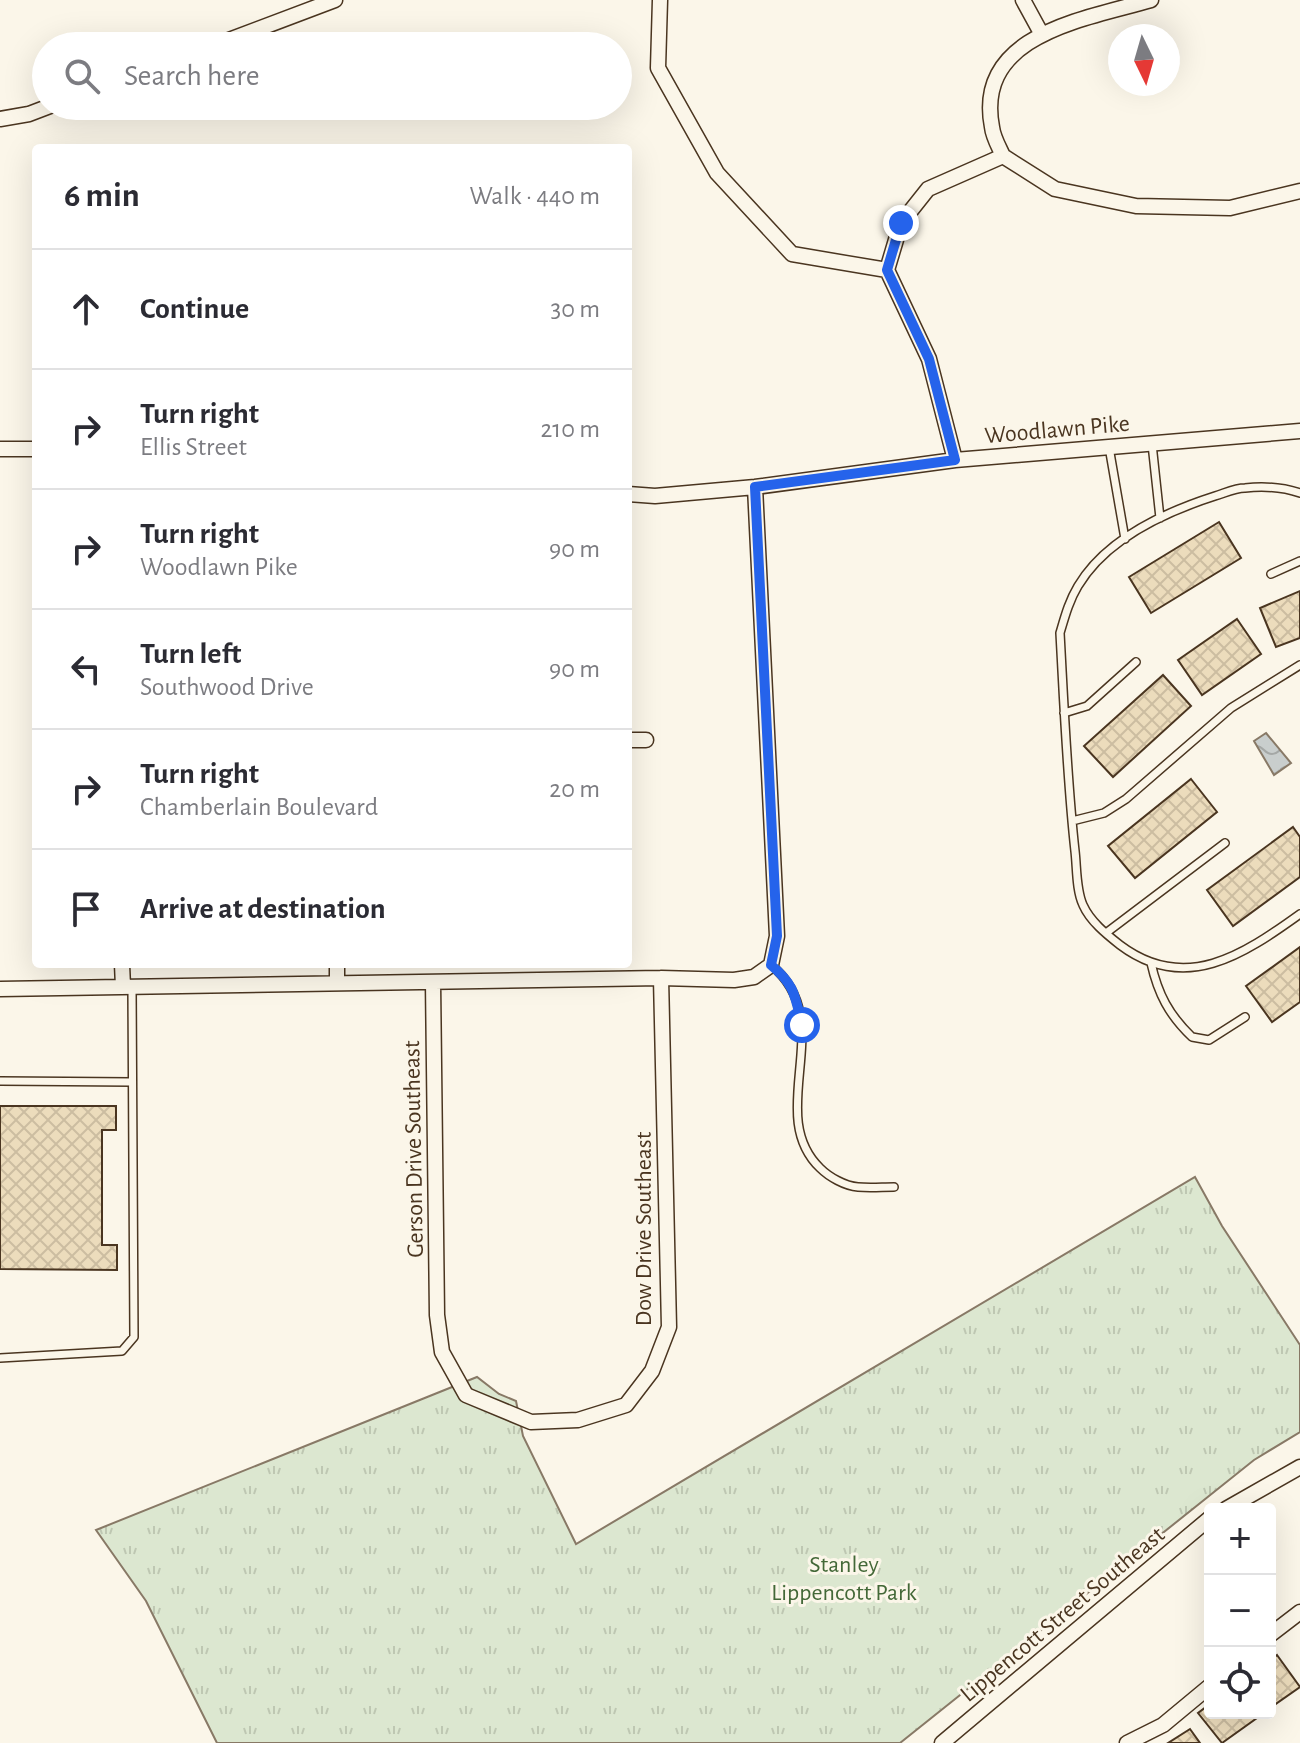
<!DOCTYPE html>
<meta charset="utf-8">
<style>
:root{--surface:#fff;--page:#f2f2f3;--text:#2b2b33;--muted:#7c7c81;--line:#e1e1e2}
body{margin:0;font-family:"Alegreya Sans",sans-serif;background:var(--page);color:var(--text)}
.controls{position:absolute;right:24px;bottom:24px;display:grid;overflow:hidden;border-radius:8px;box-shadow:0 8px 32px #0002}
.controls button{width:72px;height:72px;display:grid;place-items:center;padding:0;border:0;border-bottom:2px solid var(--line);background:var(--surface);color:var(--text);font:40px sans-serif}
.compass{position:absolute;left:1108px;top:24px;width:72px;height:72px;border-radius:50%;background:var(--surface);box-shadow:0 8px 32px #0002;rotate:175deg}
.stop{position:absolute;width:24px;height:24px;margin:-18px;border:6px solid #2563eb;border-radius:50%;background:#fff}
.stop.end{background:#2563eb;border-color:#fff;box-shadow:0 2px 8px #0008}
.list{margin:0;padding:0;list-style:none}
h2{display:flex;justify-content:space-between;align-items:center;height:104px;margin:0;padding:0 32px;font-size:34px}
h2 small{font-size:26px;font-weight:400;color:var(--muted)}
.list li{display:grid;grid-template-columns:52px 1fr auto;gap:24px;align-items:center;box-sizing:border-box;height:120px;padding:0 32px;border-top:2px solid var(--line)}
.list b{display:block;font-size:30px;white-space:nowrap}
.list p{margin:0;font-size:26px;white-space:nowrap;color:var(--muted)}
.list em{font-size:26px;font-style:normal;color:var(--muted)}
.icon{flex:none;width:44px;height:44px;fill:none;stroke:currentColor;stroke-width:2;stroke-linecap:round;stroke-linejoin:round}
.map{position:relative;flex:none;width:1300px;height:1743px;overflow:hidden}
.search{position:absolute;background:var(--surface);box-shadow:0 8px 32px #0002;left:32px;top:32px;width:600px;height:88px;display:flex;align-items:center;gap:20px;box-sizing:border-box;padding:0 28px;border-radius:44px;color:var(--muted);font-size:30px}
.panel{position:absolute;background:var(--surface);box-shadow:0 8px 32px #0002;left:32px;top:144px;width:600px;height:824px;border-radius:8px}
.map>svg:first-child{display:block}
.park{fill:url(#park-tufts);stroke:#887966;stroke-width:2}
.water{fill:url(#water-waves);stroke:#887966;stroke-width:2}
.building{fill:url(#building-cross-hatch);stroke:#4a3520;stroke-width:2}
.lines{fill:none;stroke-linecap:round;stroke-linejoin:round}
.service-casing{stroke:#4a3520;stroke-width:10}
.minor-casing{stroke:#4a3520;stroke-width:17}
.service{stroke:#fbf6e9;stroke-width:7}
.minor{stroke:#fbf6e9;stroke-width:14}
.route{stroke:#2563eb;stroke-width:10}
.labels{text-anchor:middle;stroke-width:6;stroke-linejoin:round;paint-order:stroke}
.street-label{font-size:24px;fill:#4a3520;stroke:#fbf6e9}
.park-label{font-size:24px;fill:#436837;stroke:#fbf6e9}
</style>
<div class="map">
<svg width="1300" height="1743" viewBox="0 0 1300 1743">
<defs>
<pattern id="park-tufts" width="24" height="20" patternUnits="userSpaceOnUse" patternTransform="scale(2)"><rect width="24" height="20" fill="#dce7d0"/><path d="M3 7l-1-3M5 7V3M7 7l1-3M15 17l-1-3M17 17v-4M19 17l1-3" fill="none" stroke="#bec7b2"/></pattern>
<pattern id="water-waves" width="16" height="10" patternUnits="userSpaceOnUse" patternTransform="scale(2)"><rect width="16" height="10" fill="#c9cecd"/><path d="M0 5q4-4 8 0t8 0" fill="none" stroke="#a5a8a6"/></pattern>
<pattern id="building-cross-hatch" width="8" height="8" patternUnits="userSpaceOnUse" patternTransform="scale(2)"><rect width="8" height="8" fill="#ecdcbc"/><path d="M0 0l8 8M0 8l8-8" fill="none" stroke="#ccbda1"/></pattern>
</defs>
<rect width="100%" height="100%" fill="#fbf6e9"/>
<path class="park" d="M1195 1177 1222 1226 1300 1345V1432L1254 1460 900 1743H217L146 1601 96 1530 477 1377 499 1394 516 1401 523 1436 576 1544Z"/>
<path class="water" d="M1266 733 1291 763 1274 775 1254 741Z"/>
<path class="building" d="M1219 522 1241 558 1151 613 1129 577Z
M1300 591V638L1276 647 1260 608Z
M1237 619 1261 654 1202 695 1178 660Z
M1163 675 1191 706 1113 777 1084 746Z
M1191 779 1217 812 1135 878 1108 846Z
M1293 827 1300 837V877L1233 926 1207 890Z
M1300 947V1002L1272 1022 1246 986Z
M0 1106H116V1130H102V1245H117V1270L0 1269Z
M1277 1655 1300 1687 1270 1708V1661Z
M1210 1704V1713H1264L1222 1743 1198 1713Z
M1190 1729 1200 1743H1168Z"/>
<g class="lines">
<g class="service-casing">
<path id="service" d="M1152 444 1160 518
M1109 447 1125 539
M1300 493C1282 487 1264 486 1245 488 1235 488 1225 493 1215 496 1165 512 1106 539 1078 586 1069 601 1065 616 1060 633 1064 705 1067 779 1075 851 1077 868 1076 890 1083 905 1090 921 1106 934 1120 945 1185 994 1243 955 1300 914
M1271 574 1300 561
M1064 713 1087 706 1136 662
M1072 821 1104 813 1126 799 1231 708 1300 665
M1106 933 1225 843
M1151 963C1158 994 1169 1015 1192 1037L1209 1040 1245 1017
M771 965C840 1021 763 1113 820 1168 829 1177 845 1186 858 1187 870 1188 882 1187 894 1187
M0 1081 132 1082
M0 1358 122 1351 134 1337 132 988"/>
</g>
<g class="minor-casing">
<path id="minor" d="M660 0 658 68 717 173 792 254 887 270 929 359 955 460
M1023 0 1041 33
M213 46 335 0
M0 119 29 114 50 106
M1003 156C999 147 993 137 992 127 974 34 1086 19 1151 0
M887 270 901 223 928 189 1003 156 1055 189 1136 206 1230 208 1300 191
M0 449H36
M628 494 655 496 755 487 955 460 1300 431
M628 740H646
M122 964 123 987
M337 964V983
M433 982 437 1315 442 1352 466 1395 531 1422 578 1420 626 1405 652 1371 669 1327 661 978
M0 989 661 978 734 980 754 977 771 965 777 936 755 487
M1226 1509 1300 1467
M1270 1635 1300 1612
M942 1743 1210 1518
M1127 1743 1163 1725 1210 1686"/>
</g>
<use href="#service" class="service"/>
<use href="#minor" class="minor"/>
</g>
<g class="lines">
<path class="route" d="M802 1025C795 996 795 985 771 965L777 936 755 487 955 460 929 359 887 270 901 223"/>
</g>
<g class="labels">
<g class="street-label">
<text transform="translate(1057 429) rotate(-5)" y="8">Woodlawn Pike</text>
<text transform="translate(413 1149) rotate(-91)" y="8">Gerson Drive Southeast</text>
<text transform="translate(643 1229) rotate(-90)" y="8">Dow Drive Southeast</text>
<text transform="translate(1062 1614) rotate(-40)" y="8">Lippencott Street Southeast</text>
</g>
<g class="park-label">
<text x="844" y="1572">Stanley<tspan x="844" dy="28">Lippencott Park</tspan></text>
</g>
</g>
</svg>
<div class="controls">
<button>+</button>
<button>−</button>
<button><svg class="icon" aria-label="locate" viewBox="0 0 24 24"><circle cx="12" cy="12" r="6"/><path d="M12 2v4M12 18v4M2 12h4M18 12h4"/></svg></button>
</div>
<svg class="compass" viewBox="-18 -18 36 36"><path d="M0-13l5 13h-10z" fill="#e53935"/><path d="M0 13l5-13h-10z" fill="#7c7c81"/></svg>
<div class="stop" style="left:802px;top:1025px"></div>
<div class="stop end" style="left:901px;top:223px"></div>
<div class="search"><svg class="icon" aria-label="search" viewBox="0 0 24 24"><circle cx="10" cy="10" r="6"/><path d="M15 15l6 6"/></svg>Search here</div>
<section class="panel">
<h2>6 min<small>Walk · 440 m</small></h2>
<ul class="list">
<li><svg class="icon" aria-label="ahead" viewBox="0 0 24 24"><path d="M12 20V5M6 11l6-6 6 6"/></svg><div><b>Continue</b></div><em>30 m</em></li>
<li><svg class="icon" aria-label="right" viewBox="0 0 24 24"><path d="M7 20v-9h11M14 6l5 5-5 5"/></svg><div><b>Turn right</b><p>Ellis Street</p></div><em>210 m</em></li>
<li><svg class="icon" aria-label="right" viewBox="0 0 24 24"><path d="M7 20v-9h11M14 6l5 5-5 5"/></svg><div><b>Turn right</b><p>Woodlawn Pike</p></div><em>90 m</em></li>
<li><svg class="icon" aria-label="left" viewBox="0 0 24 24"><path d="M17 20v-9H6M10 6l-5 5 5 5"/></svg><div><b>Turn left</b><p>Southwood Drive</p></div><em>90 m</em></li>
<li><svg class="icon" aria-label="right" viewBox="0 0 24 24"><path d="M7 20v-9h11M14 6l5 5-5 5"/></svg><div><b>Turn right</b><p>Chamberlain Boulevard</p></div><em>20 m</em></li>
<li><svg class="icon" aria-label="arrive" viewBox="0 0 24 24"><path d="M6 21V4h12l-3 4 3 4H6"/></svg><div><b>Arrive at destination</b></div></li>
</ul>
</section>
</div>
